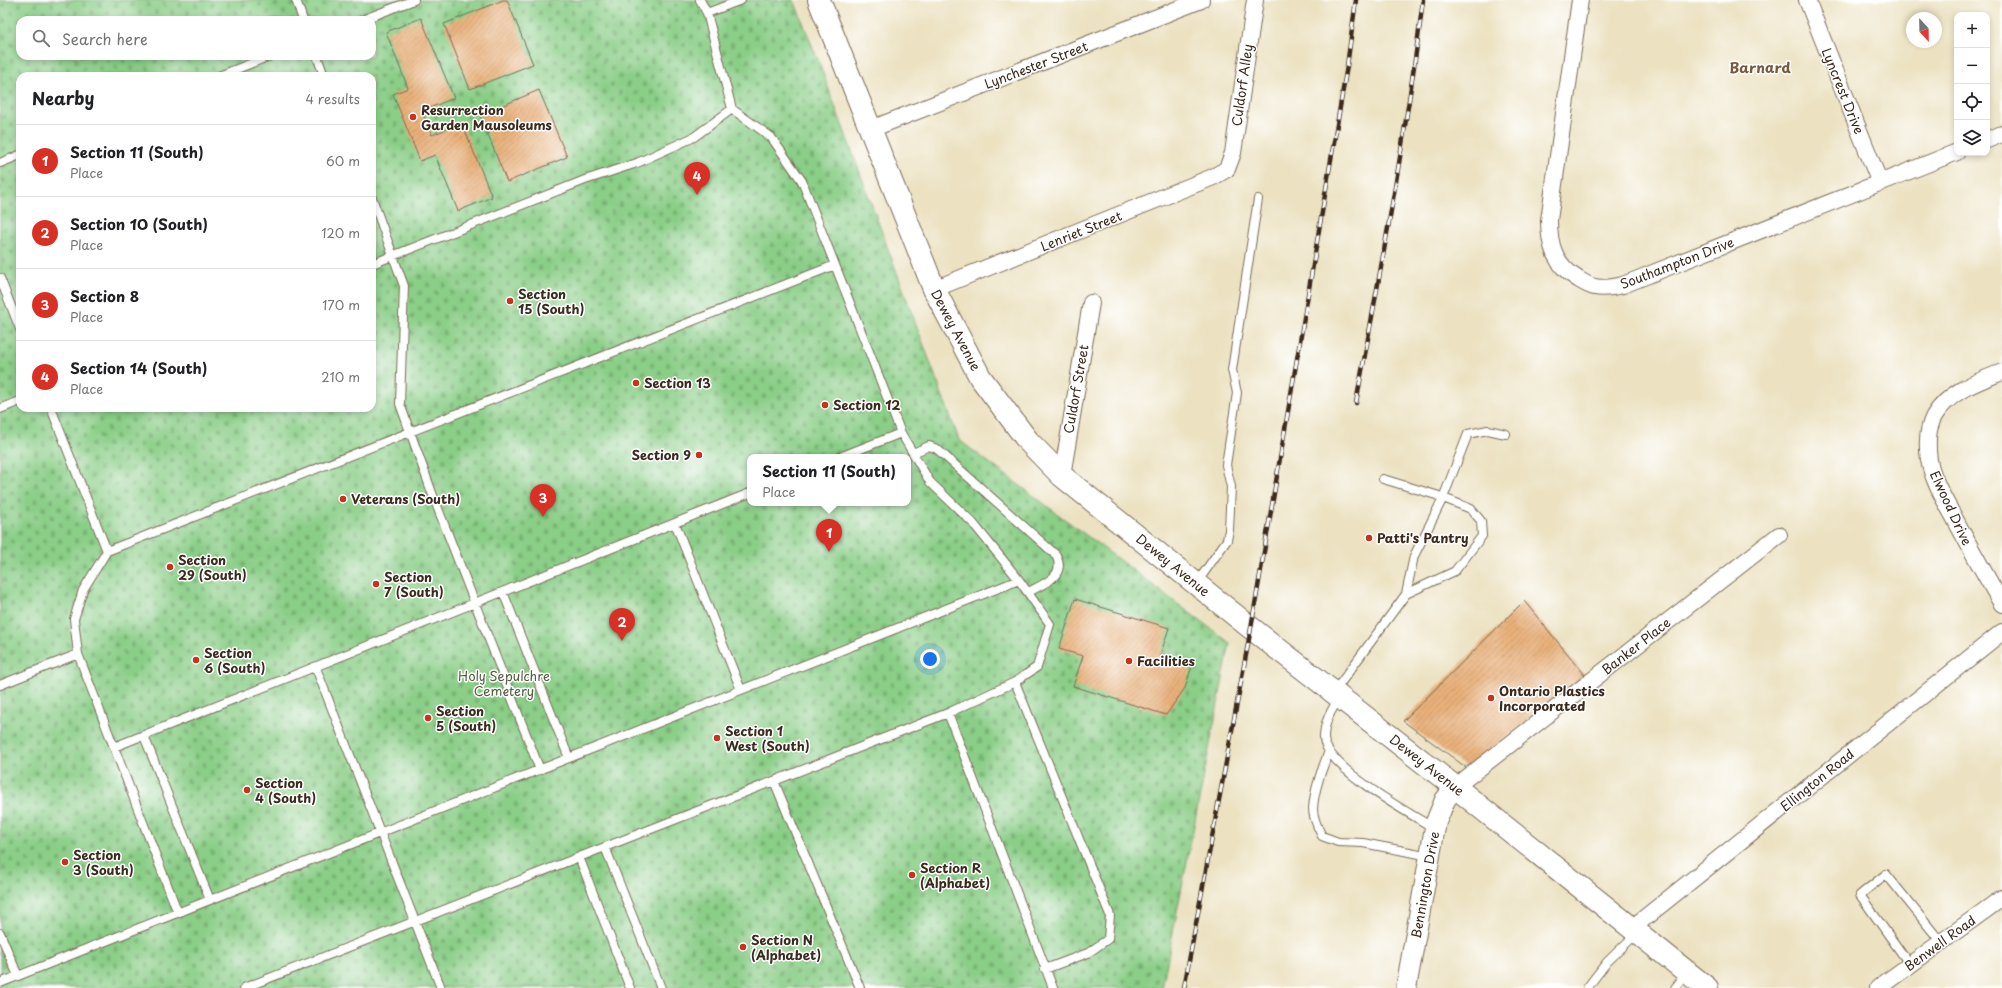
<!DOCTYPE html>
<meta charset="utf-8">
<style>
:root{--surface:#fff;--page:#f2f2f2;--text:#202124;--muted:#757577;--line:#e0e0e0;--accent:#d93025}
body{margin:0;font-family:"Playpen Sans",sans-serif;background:var(--page);color:var(--text)}
.controls{position:absolute;right:12px;top:12px;display:grid;overflow:hidden;border-radius:8px;box-shadow:0 2px 6px #0003}
.controls button{width:36px;height:36px;display:grid;place-items:center;padding:0;border:0;border-bottom:1px solid var(--line);background:var(--surface);color:var(--text);font:20px sans-serif}
.compass{position:absolute;left:1906px;top:12px;width:36px;height:36px;border-radius:50%;background:var(--surface);box-shadow:0 2px 6px #0003;rotate:158deg}
.you{position:absolute;left:930px;top:659px;width:14px;height:14px;margin:-10px;border:3px solid #fff;border-radius:50%;background:#1a73e8;box-shadow:0 0 0 6px #1a73e833}
.badge{display:grid;place-items:center;width:26px;height:26px;border-radius:50%;background:var(--accent);color:#fff;font-size:13px;font-weight:700}
.pin{position:absolute;translate:-50% -33px;filter:drop-shadow(0 1px 2px #0008)}
.pin::after{content:'';position:absolute;top:21px;width:14px;height:12px;background:inherit;clip-path:polygon(0 0,100% 0,50% 100%)}
.popup{position:absolute;left:747px;top:454px;width:164px;height:52px;box-sizing:border-box;display:grid;place-content:center;border-radius:8px;background:var(--surface);filter:drop-shadow(0 1px 3px #0005);font-size:13px;white-space:nowrap;color:var(--muted)}
.popup b{font-size:15px;color:var(--text)}
.popup::after{content:'';position:absolute;left:50%;top:100%;margin-left:-8px;border:8px solid transparent;border-top-color:var(--surface)}
.list{margin:0;padding:0;list-style:none}
h2{display:flex;justify-content:space-between;align-items:center;height:52px;margin:0;padding:0 16px;font-size:17px}
h2 small{font-size:13px;font-weight:400;color:var(--muted)}
.list li{display:grid;grid-template-columns:26px 1fr auto;gap:12px;align-items:center;box-sizing:border-box;height:72px;padding:0 16px;border-top:1px solid var(--line)}
.list b{display:block;font-size:15px;white-space:nowrap}
.list p{margin:0;font-size:13px;white-space:nowrap;color:var(--muted)}
.list em{font-size:13px;font-style:normal;color:var(--muted)}
.icon{flex:none;width:22px;height:22px;fill:none;stroke:currentColor;stroke-width:2;stroke-linecap:round;stroke-linejoin:round}
.map{position:relative;flex:none;width:2002px;height:988px;overflow:hidden}
.search{position:absolute;background:var(--surface);box-shadow:0 2px 6px #0003;left:16px;top:16px;width:360px;height:44px;display:flex;align-items:center;gap:10px;box-sizing:border-box;padding:0 14px;border-radius:12px;color:var(--muted);font-size:15px}
.panel{position:absolute;background:var(--surface);box-shadow:0 2px 6px #0003;left:16px;top:72px;width:360px;height:340px;border-radius:12px}
.map>svg:first-child{display:block}
.cemetery{fill:url(#cemetery-stones);stroke:#627c52;fill-rule:evenodd}
.building{fill:url(#building-hatch)}
.lines{fill:none;stroke-linecap:round;stroke-linejoin:round}
.service-casing{stroke:#796a57;stroke-width:10}
.minor-casing{stroke:#796a57;stroke-width:18}
.tertiary-casing{stroke:#796a57;stroke-width:22}
.primary-casing{stroke:#796a57;stroke-width:24}
.service{stroke:#fff;stroke-width:8}
.minor{stroke:#fff;stroke-width:16}
.tertiary{stroke:#fff;stroke-width:20}
.primary{stroke:#fff;stroke-width:22}
.rail-casing{stroke:#3b2a1e;stroke-width:4.5}
.rail{stroke:#fff;stroke-width:3;stroke-dasharray:9;stroke-linecap:butt}
.poi-dot{fill:#c8321e;stroke:#fff;stroke-width:1.5}
.labels{text-anchor:middle;stroke-width:3;stroke-linejoin:round;paint-order:stroke}
.street-label{font-size:13px;fill:#3b2a1e;stroke:#fff}
.poi-label{font-size:13px;font-weight:bold;fill:#3b2a1e;stroke:#fff;text-anchor:start}
.park-label{font-size:13px;fill:#535b3e;stroke:#fff}
.neighbourhood-label{font-size:14px;font-weight:bold;fill:#78593f;stroke:#fff}
</style>
<div class="map">
<svg width="2002" height="988" viewBox="0 0 2002 988">
<defs>
<pattern id="cemetery-stones" width="16" height="16" patternUnits="userSpaceOnUse"><rect width="16" height="16" fill="#8ace87"/><path d="M2 7V4a2 2 0 0 1 4 0v3zM10 15v-3a2 2 0 0 1 4 0v3z" fill="#78b174"/></pattern>
<pattern id="building-hatch" width="6" height="6" patternUnits="userSpaceOnUse"><rect width="6" height="6" fill="#e9b17b"/><path d="M-1 1l2-2M0 6l6-6M5 7l2-2" fill="none" stroke="#be9064"/></pattern>
</defs>
<rect width="100%" height="100%" fill="#fff"/>
<filter id="ink" filterUnits="userSpaceOnUse"><feTurbulence type="fractalNoise" baseFrequency=".025" numOctaves="2"/><feDisplacementMap in="SourceGraphic" scale="8" xChannelSelector="R" yChannelSelector="G"/><feConvolveMatrix kernelMatrix="1 2 1 2 8 2 1 2 1" color-interpolation-filters="sRGB"/></filter>
<filter id="wash" filterUnits="userSpaceOnUse"><feTurbulence type="fractalNoise" baseFrequency=".012" numOctaves="4" result="noise"/><feDisplacementMap in="SourceGraphic" scale="16" xChannelSelector="R" yChannelSelector="G"/><feGaussianBlur stdDeviation="0.9" result="paint"/><feColorMatrix in="noise" values="0 0 0 0 0 0 0 0 0 0 0 0 0 0 0 0 0 1.4 0 .05"/><feComposite in="paint" operator="in"/></filter>
<g filter="url(#wash)">
<rect width="100%" height="100%" fill="#ece2c2"/>
<path class="cemetery" d="M0 0H794L821 68 959 440 1230 643 1162 988H0ZM20 20H372V56H20ZM20 76H372V408H20ZM750 457H908V503H750Z"/>
<g id="blocks">
<path class="building" d="M503 0H507L533 64 470 89 444 24Z
M421 18 454 98 422 111 432 135 462 123 492 197 458 211 435 155 420 161 393 94 408 88 386 32Z
M539 90 567 157 507 182 480 115Z
M1075 599 1169 628 1160 656 1192 666 1185 688 1166 715 1073 686 1083 656 1059 649Z
M1524 601 1585 675 1467 768 1403 721Z"/>
</g>
</g>
<g filter="url(#ink)">
<use href="#blocks" fill-opacity="0" stroke="#796a57" stroke-width="1"/>
<g class="lines">
<g class="service-casing">
<path id="service" d="M296 0 303 20
M700 0 707 13
M362 20 414 0
M317 56 324 76
M219 76 270 56
M0 163 20 155
M372 198 404 286 400 404 435 501 540 770
M372 264 585 180 637 163 694 137 732 109
M0 278 20 329
M51 408 107 551
M0 409 20 401
M913 453 929 446 937 449 1056 555C1067 576 1044 584 1028 592
M840 457 901 433
M675 523 741 690
M1196 584 1227 540 1229 530 1231 487 1226 465 1237 393 1232 370 1258 199
M503 592 569 758
M1406 594 1414 556 1443 498 1468 434 1488 430 1506 434
M316 668 441 988
M1015 682 1110 915 1108 939 1088 953 1045 969
M0 685 78 654
M1334 692 1406 594 1455 571 1482 536 1481 521 1471 509 1436 495 1383 479
M1339 698C1331 711 1324 722 1324 738 1325 767 1410 814 1434 828
M948 713 1053 988
M144 736 210 900
M114 747 750 493
M1329 751C1322 769 1314 790 1313 809 1313 819 1318 828 1322 836L1338 842 1363 843 1430 856
M774 781 860 988
M605 847 661 988
M579 857 630 988
M178 913 78 654 74 619 83 590 107 551 835 265
M0 933 18 976
M1910 965 1860 895 1886 874 1941 942
M0 983 1019 580
M244 988 948 713 1015 682 1037 667 1050 624 1019 580 973 523 930 482 901 433 802 181 771 137 732 109 707 13 741 0
M1587 988 1607 962 1637 933
M1675 988 1686 974"/>
</g>
<g class="minor-casing">
<path id="minor" d="M1580 0 1549 220C1549 246 1555 265 1578 279 1583 282 1589 286 1595 287 1604 289 1614 287 1623 285L1957 152
M1807 0 1880 183
M871 129 1201 0
M1987 140 2002 134
M934 289 1213 177 1227 169 1233 153 1255 0
M2002 372C1977 382 1949 391 1934 416 1927 429 1927 446 1929 460 1933 481 1945 501 1955 519 1970 548 1986 576 2002 604
M1062 476 1091 303
M1455 787 1779 535
M1632 928 2002 632
M1878 988 2002 898"/>
</g>
<g class="tertiary-casing">
<path id="tertiary" d="M1406 988 1436 822 1445 800 1455 787"/>
</g>
<g class="primary-casing">
<path id="primary" d="M819 0 934 289 980 377 1028 441 1062 476 1251 628 1455 787 1707 988"/>
</g>
<use href="#service" class="service"/>
<use href="#minor" class="minor"/>
<use href="#tertiary" class="tertiary"/>
<use href="#primary" class="primary"/>
<g class="rail-casing">
<path id="rail" d="M1356 403C1381 269 1406 135 1423 0
M1184 988 1251 628 1347 66 1356 0"/>
</g>
<use href="#rail" class="rail"/>
</g>
</g>
<g class="poi-dot">
<circle cx="413" cy="117" r="4"/>
<circle cx="510" cy="301" r="4"/>
<circle cx="636" cy="383" r="4"/>
<circle cx="825" cy="405" r="4"/>
<circle cx="699" cy="455" r="4"/>
<circle cx="343" cy="499" r="4"/>
<circle cx="1369" cy="538" r="4"/>
<circle cx="170" cy="567" r="4"/>
<circle cx="376" cy="584" r="4"/>
<circle cx="196" cy="660" r="4"/>
<circle cx="1129" cy="661" r="4"/>
<circle cx="1491" cy="698" r="4"/>
<circle cx="428" cy="718" r="4"/>
<circle cx="717" cy="738" r="4"/>
<circle cx="247" cy="790" r="4"/>
<circle cx="65" cy="862" r="4"/>
<circle cx="912" cy="875" r="4"/>
<circle cx="743" cy="947" r="4"/>
</g>
<g class="labels">
<g class="street-label">
<text transform="translate(1036 65) rotate(-21)" y="5">Lynchester Street</text>
<text transform="translate(1242 85) rotate(-82)" y="5">Culdorf Alley</text>
<text transform="translate(1843 91) rotate(68)" y="5">Lyncrest Drive</text>
<text transform="translate(1081 231) rotate(-22)" y="5">Lenriet Street</text>
<text transform="translate(1677 263) rotate(-21)" y="5">Southampton Drive</text>
<text transform="translate(956 330) rotate(62)" y="5">Dewey Avenue</text>
<text transform="translate(1076 389) rotate(-80)" y="5">Culdorf Street</text>
<text transform="translate(1951 508) rotate(65)" y="5">Elwood Drive</text>
<text transform="translate(1173 565) rotate(39)" y="5">Dewey Avenue</text>
<text transform="translate(1636 646) rotate(-38)" y="5">Banker Place</text>
<text transform="translate(1427 765) rotate(38)" y="5">Dewey Avenue</text>
<text transform="translate(1817 780) rotate(-39)" y="5">Ellington Road</text>
<text transform="translate(1425 885) rotate(-80)" y="5">Bennington Drive</text>
<text transform="translate(1940 943) rotate(-36)" y="5">Benwell Road</text>
</g>
<g class="poi-label">
<text x="421" y="115">Resurrection<tspan x="421" dy="15">Garden Mausoleums</tspan></text>
<text x="518" y="299">Section<tspan x="518" dy="15">15 (South)</tspan></text>
<text x="644" y="388">Section 13</text>
<text x="833" y="410">Section 12</text>
<text x="691" y="460" text-anchor="end">Section 9</text>
<text x="351" y="504">Veterans (South)</text>
<text x="1377" y="543">Patti's Pantry</text>
<text x="178" y="565">Section<tspan x="178" dy="15">29 (South)</tspan></text>
<text x="384" y="582">Section<tspan x="384" dy="15">7 (South)</tspan></text>
<text x="204" y="658">Section<tspan x="204" dy="15">6 (South)</tspan></text>
<text x="1137" y="666">Facilities</text>
<text x="1499" y="696">Ontario Plastics<tspan x="1499" dy="15">Incorporated</tspan></text>
<text x="436" y="716">Section<tspan x="436" dy="15">5 (South)</tspan></text>
<text x="725" y="736">Section 1<tspan x="725" dy="15">West (South)</tspan></text>
<text x="255" y="788">Section<tspan x="255" dy="15">4 (South)</tspan></text>
<text x="73" y="860">Section<tspan x="73" dy="15">3 (South)</tspan></text>
<text x="920" y="873">Section R<tspan x="920" dy="15">(Alphabet)</tspan></text>
<text x="751" y="945">Section N<tspan x="751" dy="15">(Alphabet)</tspan></text>
</g>
<g class="park-label">
<text x="504" y="681">Holy Sepulchre<tspan x="504" dy="15">Cemetery</tspan></text>
</g>
<g class="neighbourhood-label">
<text x="1760" y="73">Barnard</text>
</g>
</g>
</svg>
<div class="controls">
<button>+</button>
<button>−</button>
<button><svg class="icon" aria-label="locate" viewBox="0 0 24 24"><circle cx="12" cy="12" r="6"/><path d="M12 2v4M12 18v4M2 12h4M18 12h4"/></svg></button>
<button><svg class="icon" aria-label="layers" viewBox="0 0 24 24"><path d="M12 4l9 5-9 5-9-5zM3 14l9 5 9-5"/></svg></button>
</div>
<svg class="compass" viewBox="-18 -18 36 36"><path d="M0-13l5 13h-10z" fill="#e53935"/><path d="M0 13l5-13h-10z" fill="#757577"/></svg>
<div class="you"></div>
<div class="pin badge" style="left:829px;top:552px">1</div>
<div class="popup"><b>Section 11 (South)</b>Place</div>
<div class="pin badge" style="left:622px;top:641px">2</div>
<div class="pin badge" style="left:543px;top:517px">3</div>
<div class="pin badge" style="left:697px;top:195px">4</div>
<div class="search"><svg class="icon" aria-label="search" viewBox="0 0 24 24"><circle cx="10" cy="10" r="6"/><path d="M15 15l6 6"/></svg>Search here</div>
<section class="panel">
<h2>Nearby<small>4 results</small></h2>
<ul class="list">
<li><span class="badge">1</span><div><b>Section 11 (South)</b><p>Place</p></div><em>60 m</em></li>
<li><span class="badge">2</span><div><b>Section 10 (South)</b><p>Place</p></div><em>120 m</em></li>
<li><span class="badge">3</span><div><b>Section 8</b><p>Place</p></div><em>170 m</em></li>
<li><span class="badge">4</span><div><b>Section 14 (South)</b><p>Place</p></div><em>210 m</em></li>
</ul>
</section>
</div>
